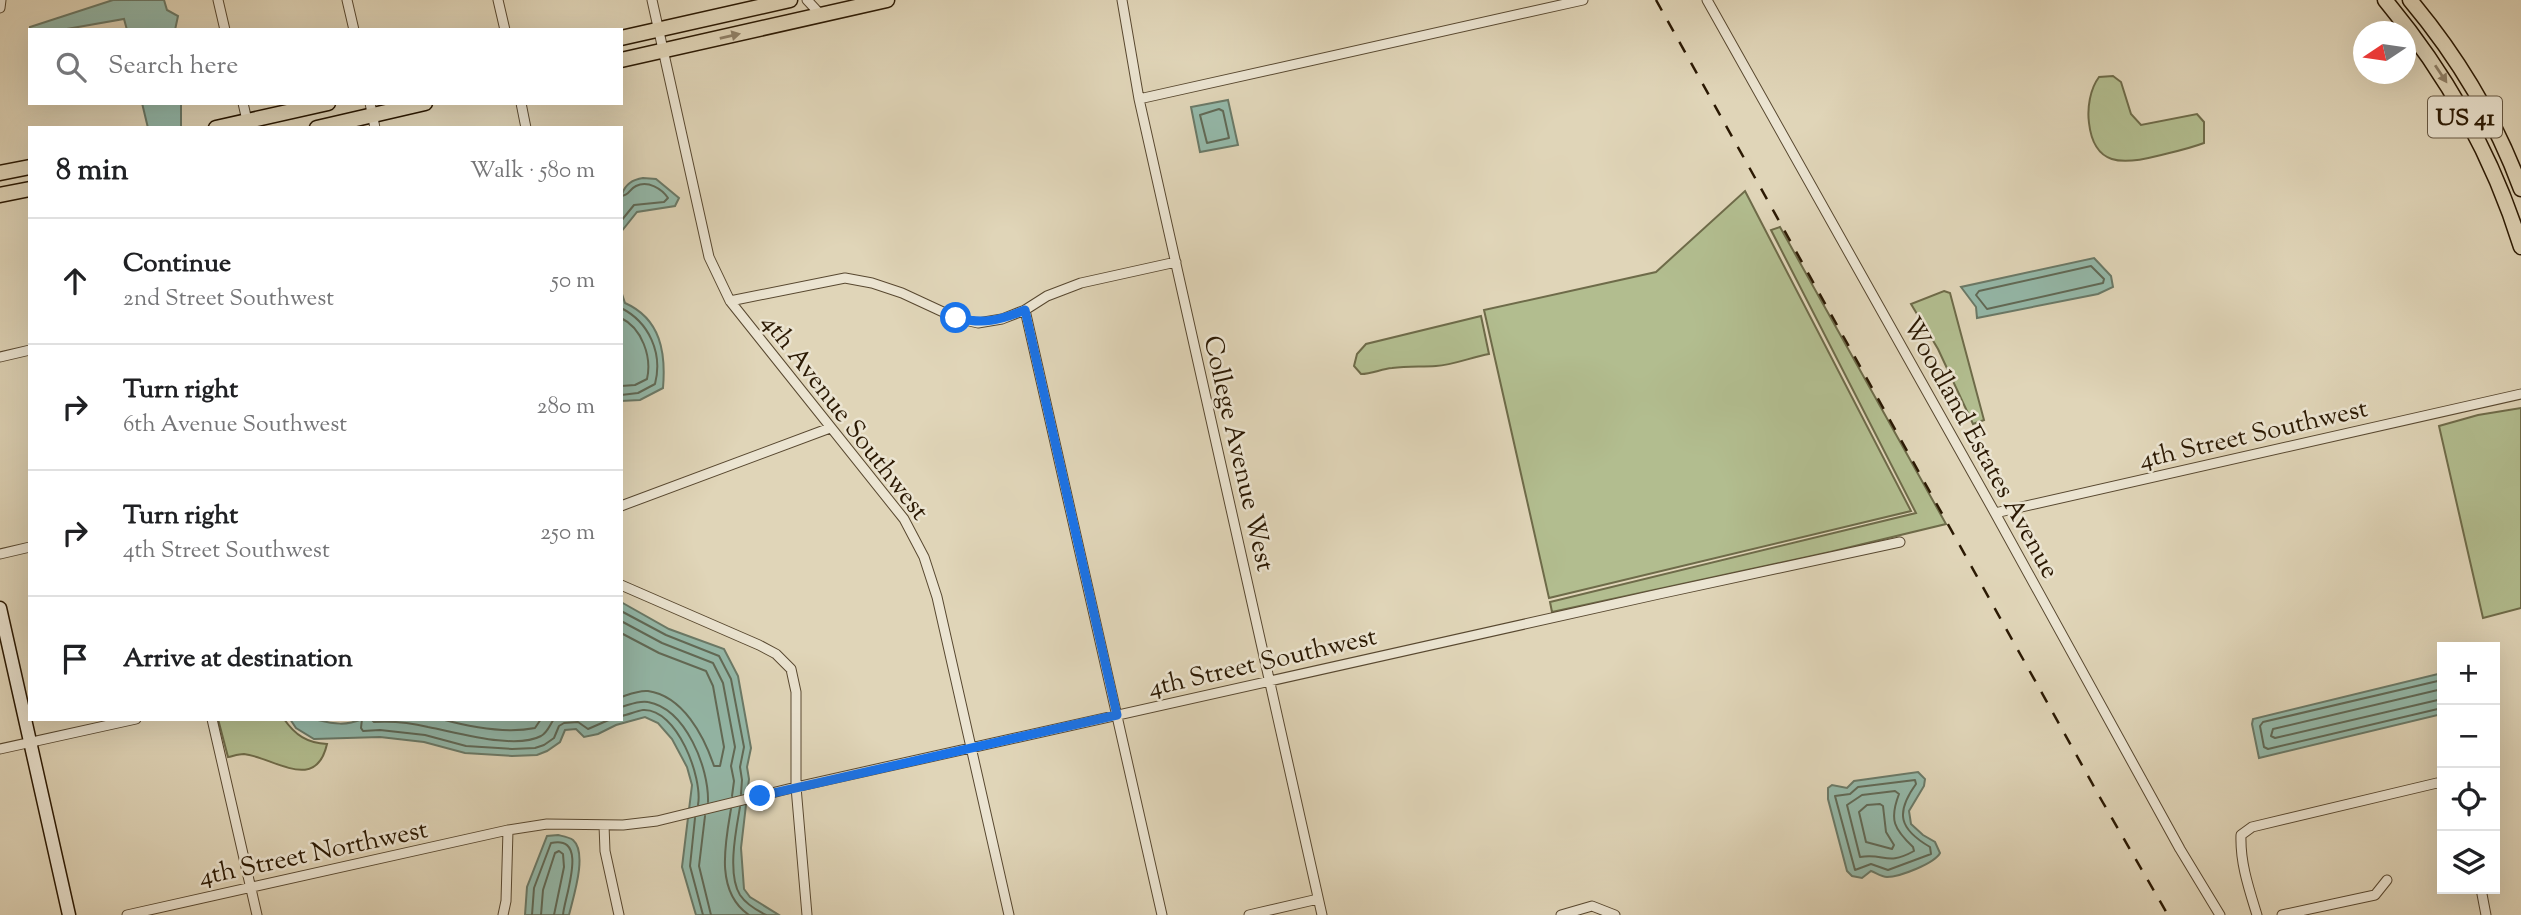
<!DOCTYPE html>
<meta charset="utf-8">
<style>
:root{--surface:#fff;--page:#f2f2f2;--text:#202124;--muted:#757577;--line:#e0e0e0}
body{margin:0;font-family:"Sorts Mill Goudy",serif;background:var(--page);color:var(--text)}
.controls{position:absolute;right:21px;bottom:21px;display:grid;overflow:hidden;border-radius:0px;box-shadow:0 7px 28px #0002}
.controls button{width:63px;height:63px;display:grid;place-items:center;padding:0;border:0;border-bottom:2px solid var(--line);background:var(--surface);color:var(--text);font:35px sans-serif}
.compass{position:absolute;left:2353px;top:21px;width:63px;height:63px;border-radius:50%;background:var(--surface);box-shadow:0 7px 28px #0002;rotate:257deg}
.stop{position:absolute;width:21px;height:21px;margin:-16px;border:5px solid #1a73e8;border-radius:50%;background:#fff}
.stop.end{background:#1a73e8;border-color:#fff;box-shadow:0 2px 7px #0008}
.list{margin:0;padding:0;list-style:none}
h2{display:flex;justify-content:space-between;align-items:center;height:91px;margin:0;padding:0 28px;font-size:30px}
h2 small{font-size:23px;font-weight:400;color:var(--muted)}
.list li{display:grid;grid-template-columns:46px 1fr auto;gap:21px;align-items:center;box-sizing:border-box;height:126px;padding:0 28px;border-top:2px solid var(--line)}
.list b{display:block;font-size:26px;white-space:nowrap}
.list p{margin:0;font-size:23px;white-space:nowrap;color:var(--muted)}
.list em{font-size:23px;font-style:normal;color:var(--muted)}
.icon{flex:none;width:38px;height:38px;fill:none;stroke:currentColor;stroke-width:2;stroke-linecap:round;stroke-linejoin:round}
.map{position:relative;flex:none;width:2521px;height:915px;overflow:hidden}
.search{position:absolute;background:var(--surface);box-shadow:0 7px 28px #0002;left:28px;top:28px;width:595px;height:77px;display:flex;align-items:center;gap:18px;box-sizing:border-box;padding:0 24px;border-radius:0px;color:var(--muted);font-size:26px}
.panel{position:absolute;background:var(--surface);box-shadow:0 7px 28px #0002;left:28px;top:126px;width:595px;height:595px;border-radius:0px}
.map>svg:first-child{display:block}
.green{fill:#b2bd8f;stroke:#6e6b49;stroke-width:2}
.water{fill:#94b9aa;stroke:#6a7967;stroke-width:2}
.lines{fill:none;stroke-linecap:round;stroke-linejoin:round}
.shore{stroke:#606956;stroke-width:2}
.street-casing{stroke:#584830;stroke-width:11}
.secondary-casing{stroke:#2b1903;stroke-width:15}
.primary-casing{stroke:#2b1903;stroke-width:17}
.street{stroke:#ebe4d1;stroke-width:9}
.secondary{stroke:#ebe4d1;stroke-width:12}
.primary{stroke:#e0d5b8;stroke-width:14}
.rail{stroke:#2b1903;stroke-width:2.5;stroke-dasharray:12 12;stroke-linecap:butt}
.oneway{fill:#8f8067}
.route{stroke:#1a73e8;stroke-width:9}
.labels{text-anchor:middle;stroke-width:5;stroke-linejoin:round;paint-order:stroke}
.shield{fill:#ebe4d1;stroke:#655641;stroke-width:2}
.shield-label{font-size:24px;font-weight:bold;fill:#2b1903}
.street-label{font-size:26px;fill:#2b1903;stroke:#ebe4d1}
</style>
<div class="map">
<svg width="2521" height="915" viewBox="0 0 2521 915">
<rect width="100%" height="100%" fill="#e0d5b8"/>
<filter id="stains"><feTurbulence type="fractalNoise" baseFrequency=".00286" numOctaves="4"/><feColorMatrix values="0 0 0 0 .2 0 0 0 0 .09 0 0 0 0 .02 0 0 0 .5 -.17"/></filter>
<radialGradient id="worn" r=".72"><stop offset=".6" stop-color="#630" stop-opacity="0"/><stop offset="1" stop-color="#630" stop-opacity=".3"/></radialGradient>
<path class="green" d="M2113 76 2121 82 2131 114 2141 125 2197 114 2204 122V143C2188 149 2173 152 2157 156 2122 165 2094 166 2089 123 2087 108 2090 89 2099 77Z
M1745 191 1911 511 1549 598 1484 310 1656 272Z
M1780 227 1946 524 1830 552 1552 612 1550 602 1916 513 1771 230Z
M1944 291 1950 293 1984 420 1973 424 1938 349 1911 304Z
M1481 316 1489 354C1472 357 1453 365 1436 366 1421 367 1408 366 1392 368 1381 369 1372 374 1361 374L1354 366 1357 354 1366 344Z
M2521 408V608L2483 618 2439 426 2478 415Z
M218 719H284C295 735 307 743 327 744 316 793 275 758 244 754 239 754 233 756 228 757Z"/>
<path class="water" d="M113 0H164L167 10 178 16 175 30H127L124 19 61 30H30V27Z
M1228 100 1238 145 1200 152 1191 107Z
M142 103H181V128H148Z
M643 178 656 179 679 198 675 206 637 212 621 232C621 210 614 182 643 178Z
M2094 258 2111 276 2113 287 2098 294 1977 318 1976 307 1961 287Z
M621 291 625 303C661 319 666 353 663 388L640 400 621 401Z
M621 602 669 629 724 649 738 676 751 748 747 767 749 779 741 848 744 889 750 897 779 915H696L682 867 692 785 687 767 672 739 658 723 645 717 616 725 598 734 584 737 576 729 565 730 560 742 547 751 537 755 512 756 465 753 424 742 380 737 314 739 296 728 290 719C298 719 310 717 318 720 334 724 346 726 362 719H621Z
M2442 673V714L2259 758 2252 724 2253 719Z
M1918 772 1925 779 1924 786 1909 811 1911 824 1923 835 1935 842 1940 853C1935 863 1900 877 1887 877 1882 877 1876 873 1871 871L1862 878 1852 876 1847 871 1828 799V788L1832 785 1847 788 1854 781Z
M558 835C562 836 569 837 573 840 588 853 573 898 569 915H525L527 887 547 836Z"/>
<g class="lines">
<path class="shore" d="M1219 109 1223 111 1229 138 1207 143 1200 115Z
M621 196C630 195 628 190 636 186 648 180 662 189 668 198L664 202 634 205 621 221
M2091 266 2104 279 2103 283 1987 309 1976 295 1979 291Z
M621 308C649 322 663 353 655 384L638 393 621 395
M621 318C642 328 652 357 647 379L635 385 621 386
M621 611 666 635 719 656 731 679 744 747 740 767 742 780 741 794
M621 621 662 643 713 663 723 683 735 747 731 766 734 781 732 796
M621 633 659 653 706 671 713 686 724 747 720 766H714C704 736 683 696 648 691 639 690 630 694 621 697
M2442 680 2263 722 2260 726 2264 747 2268 749 2442 708
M2442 689 2273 729 2271 736 2275 738 2442 699
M621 707C629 705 639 700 648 702 686 709 709 768 708 802
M621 716C628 715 636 711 643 710 677 708 703 778 698 805
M362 719 361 728 363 731 380 730 425 735 466 746 512 749 535 748 544 745 554 738 559 726 564 723 578 722 588 729 611 719
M371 719 374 722C391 721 412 723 428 727 456 732 515 750 541 736 548 732 549 726 554 719
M441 719C470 727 505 734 535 728L541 719
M1915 780 1916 784C1895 813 1899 829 1930 847L1931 854 1888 870 1871 864 1855 870 1835 796 1850 794 1858 787Z
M1895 791 1899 794C1889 820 1894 829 1913 847L1914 851C1887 866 1885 853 1860 857L1847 805 1862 795Z
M1880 804 1883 806 1886 832 1894 845 1892 849 1866 842 1859 812 1867 805Z
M740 807C736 830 727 874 740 895 746 904 756 910 766 915
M731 809C725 844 715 892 749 915
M705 816 699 866 711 915
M695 818 690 866 703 915
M532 915 534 888 551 843C590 834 564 898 563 915
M541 915 543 890 555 853 559 851 563 854 564 867 554 915"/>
<g class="street-casing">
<path id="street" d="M218 0 225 30
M347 0 354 30
M498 0 505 30
M652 0 709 257 730 301 904 519 924 557 937 597 1009 915
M807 0 821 15
M1122 0 1139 99 1322 915
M1707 0 1995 513 2180 849 2220 915
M0 8 1 0
M1139 99 1583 0
M243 103 248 125
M370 103 375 128
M521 103 526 128
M730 301 845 278 872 283 902 293 956 318 978 323 1002 319 1025 310 1047 296 1081 283 1176 262
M1025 310 1162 915
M0 357 30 350
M621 506 830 428
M1995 513 2521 394
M0 554 30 547
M621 585 759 645 776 654 791 669 796 692V787L807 915
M212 719 257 915
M0 749 136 719
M604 825 605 851 619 915
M2481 889 2486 915
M127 915 508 830 547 824 623 825 657 821 796 787 1659 594 1900 542
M503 915 506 901 508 830
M1249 915 1318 899
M1561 915 1592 906 1615 915
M2257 915C2249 889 2240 863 2241 835L2252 827 2437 783 2442 785
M2282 915 2375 895 2387 880"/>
</g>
<g class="secondary-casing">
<path id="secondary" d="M0 608 69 915"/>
</g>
<g class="primary-casing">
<path id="primary" d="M2385 0C2446 73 2493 156 2521 247
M2410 0C2457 56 2496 121 2521 189
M621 38 790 0
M621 60 887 0
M216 128 328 103
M317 128 425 103
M0 173 30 167
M0 195 30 189"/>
</g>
<use href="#street" class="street"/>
<use href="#secondary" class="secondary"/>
<use href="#primary" class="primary"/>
<path class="rail" d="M1656 0 2102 801 2168 915"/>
</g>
<defs><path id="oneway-solid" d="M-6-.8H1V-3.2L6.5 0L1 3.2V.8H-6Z" transform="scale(1.75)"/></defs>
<g class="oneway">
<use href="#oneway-solid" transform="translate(730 36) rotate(-13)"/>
<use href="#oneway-solid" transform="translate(2441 74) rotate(56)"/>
</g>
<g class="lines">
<path class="route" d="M760 796 1117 715 1025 310C998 321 984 324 956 318"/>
</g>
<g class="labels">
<rect class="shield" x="2428" y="96.5" width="74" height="41" rx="5"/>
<g class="shield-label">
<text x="2465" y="125">US 41</text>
</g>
<g class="street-label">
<text transform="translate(846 416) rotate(52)" y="9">4th Avenue Southwest</text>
<text transform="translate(2253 433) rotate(-13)" y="9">4th Street Southwest</text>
<text transform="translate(1982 447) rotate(61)" y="9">Woodland Estates Avenue</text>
<text transform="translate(1240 453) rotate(77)" y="9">College Avenue West</text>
<text transform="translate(1262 661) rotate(-13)" y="9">4th Street Southwest</text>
<text transform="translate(313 852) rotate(-12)" y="9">4th Street Northwest</text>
</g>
</g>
<rect width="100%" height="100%" filter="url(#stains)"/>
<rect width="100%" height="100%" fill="url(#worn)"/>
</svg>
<div class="controls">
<button>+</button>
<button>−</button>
<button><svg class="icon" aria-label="locate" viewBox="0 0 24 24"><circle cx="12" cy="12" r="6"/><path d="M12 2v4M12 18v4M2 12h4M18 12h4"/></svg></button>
<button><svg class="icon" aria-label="layers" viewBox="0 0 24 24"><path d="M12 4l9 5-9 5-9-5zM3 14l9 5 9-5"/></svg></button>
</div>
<svg class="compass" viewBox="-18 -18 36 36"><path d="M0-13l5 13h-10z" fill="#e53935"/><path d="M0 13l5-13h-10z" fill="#757577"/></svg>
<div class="stop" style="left:956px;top:318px"></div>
<div class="stop end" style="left:760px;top:796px"></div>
<div class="search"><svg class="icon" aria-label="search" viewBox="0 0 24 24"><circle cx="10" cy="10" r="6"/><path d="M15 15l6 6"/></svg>Search here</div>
<section class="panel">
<h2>8 min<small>Walk · 580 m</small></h2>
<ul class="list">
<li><svg class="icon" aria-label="ahead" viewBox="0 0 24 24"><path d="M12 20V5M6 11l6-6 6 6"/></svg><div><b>Continue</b><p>2nd Street Southwest</p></div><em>50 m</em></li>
<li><svg class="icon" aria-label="right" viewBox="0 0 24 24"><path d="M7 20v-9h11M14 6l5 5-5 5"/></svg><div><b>Turn right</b><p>6th Avenue Southwest</p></div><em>280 m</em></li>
<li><svg class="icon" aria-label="right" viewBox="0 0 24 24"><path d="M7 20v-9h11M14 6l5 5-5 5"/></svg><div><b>Turn right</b><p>4th Street Southwest</p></div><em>250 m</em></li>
<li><svg class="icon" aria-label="arrive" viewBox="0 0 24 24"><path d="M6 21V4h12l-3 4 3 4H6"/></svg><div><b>Arrive at destination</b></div></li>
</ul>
</section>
</div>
